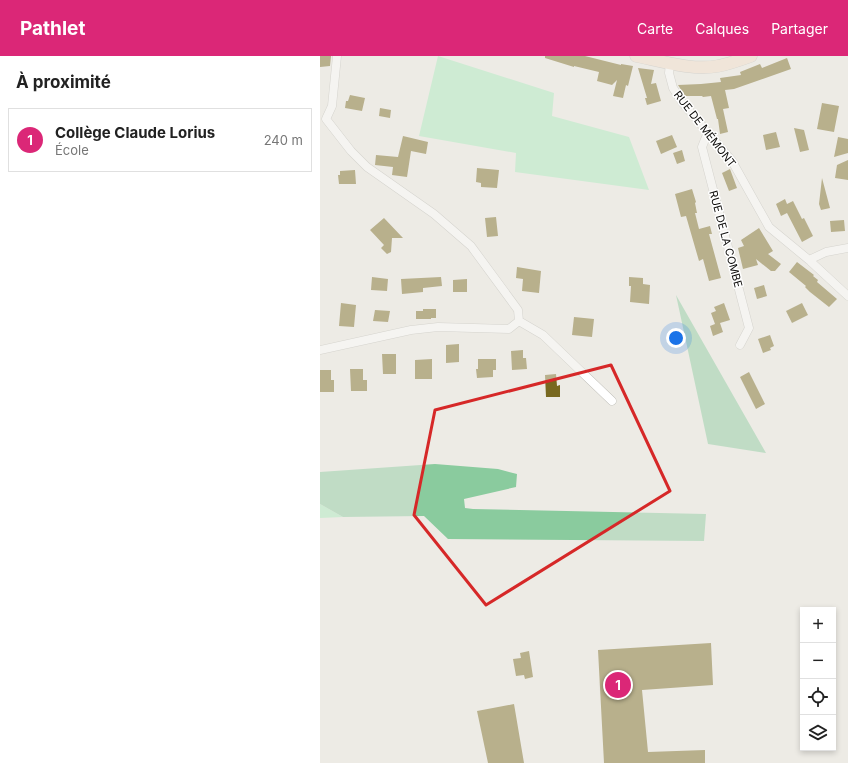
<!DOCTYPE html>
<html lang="fr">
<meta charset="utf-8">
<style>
:root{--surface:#fff;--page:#f2f2f2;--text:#222;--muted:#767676;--line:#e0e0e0;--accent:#db2777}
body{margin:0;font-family:Inter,sans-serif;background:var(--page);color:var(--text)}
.controls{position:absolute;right:12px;bottom:12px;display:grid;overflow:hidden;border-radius:0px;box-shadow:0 2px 6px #0003}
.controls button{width:36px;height:36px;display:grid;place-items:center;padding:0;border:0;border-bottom:1px solid var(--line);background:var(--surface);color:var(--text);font:20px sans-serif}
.you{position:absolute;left:356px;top:282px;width:14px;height:14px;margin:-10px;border:3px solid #fff;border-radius:50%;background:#1a73e8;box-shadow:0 0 0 6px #1a73e833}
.badge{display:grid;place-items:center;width:26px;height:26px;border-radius:50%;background:var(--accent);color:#fff;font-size:13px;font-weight:700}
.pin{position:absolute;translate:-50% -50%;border:2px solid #fff;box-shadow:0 1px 4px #0006}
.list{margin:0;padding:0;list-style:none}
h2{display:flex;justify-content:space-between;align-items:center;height:52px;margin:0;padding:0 16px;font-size:17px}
h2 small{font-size:13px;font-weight:400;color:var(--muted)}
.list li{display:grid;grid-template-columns:26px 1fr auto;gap:12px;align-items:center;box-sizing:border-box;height:64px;margin:0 8px 8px;padding:0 8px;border:1px solid var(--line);border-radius:0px}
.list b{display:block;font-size:15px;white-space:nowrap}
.list p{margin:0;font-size:13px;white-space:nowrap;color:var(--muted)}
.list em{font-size:13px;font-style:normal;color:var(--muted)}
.icon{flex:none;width:22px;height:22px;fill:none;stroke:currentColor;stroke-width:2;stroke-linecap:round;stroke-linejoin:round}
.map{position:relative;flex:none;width:528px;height:707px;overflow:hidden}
header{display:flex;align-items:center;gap:24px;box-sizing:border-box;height:56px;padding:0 20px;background:var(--accent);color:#fff}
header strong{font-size:19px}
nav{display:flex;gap:22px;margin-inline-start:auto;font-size:14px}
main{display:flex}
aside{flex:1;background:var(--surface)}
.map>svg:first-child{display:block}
.green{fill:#a9eabd}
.forest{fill:#8acb9e}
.building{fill:#786820}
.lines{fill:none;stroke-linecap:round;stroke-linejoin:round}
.street-casing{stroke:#b9b8b2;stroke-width:9}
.secondary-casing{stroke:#b9b8b2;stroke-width:13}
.street{stroke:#fff;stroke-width:8}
.secondary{stroke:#f4decb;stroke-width:12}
.marked{fill:none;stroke:#d62828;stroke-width:3;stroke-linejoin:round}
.labels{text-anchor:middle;stroke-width:3;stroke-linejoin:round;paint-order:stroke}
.street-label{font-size:11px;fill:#0d0c0a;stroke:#fff}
</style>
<header>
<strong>Pathlet</strong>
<nav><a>Carte</a><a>Calques</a><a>Partager</a></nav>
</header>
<main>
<aside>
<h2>À proximité<small></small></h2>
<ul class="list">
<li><span class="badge">1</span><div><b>Collège Claude Lorius</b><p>École</p></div><em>240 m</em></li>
</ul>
</aside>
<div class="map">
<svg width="528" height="707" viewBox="0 0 528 707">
<rect width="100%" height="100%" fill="#edebe5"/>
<path class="green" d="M118 0 234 37 232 60 309 81 329 134 195 116 196 97 99 80Z
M0 448 23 461 0 462Z"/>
<path class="forest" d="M356 239 446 397 388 388Z
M115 408 178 413 197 418 196 431 144 443 145 452 153 453 386 458 384 485 128 483 104 460 23 461 0 448V416Z"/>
<path class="building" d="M0 0H11L10 10 0 11Z
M225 0H265L301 9V8L313 10 308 30 306 29 303 42 293 40 297 24 292 29 277 25 279 16 254 10V11L225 2Z
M467 2 471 13 414 33 405 34 409 52 403 53 408 76 400 78 398 63H397L391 40 383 41 382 40H365L358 29 381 28 401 26 400 22 421 19 420 16 440 8 442 12Z
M318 12 334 14 331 28 336 27 341 45 327 49 325 42H327Z
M30 39 45 42 42 55 25 52 26 45H28Z
M502 47 519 50 514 76 497 73Z
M60 52 71 54 70 62 59 60Z
M474 72 484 74 489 94 480 96Z
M456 76 460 91 446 94 443 79Z
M352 79 357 91 341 98 336 85Z
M83 80 108 86 106 98 91 95 87 121 72 119 73 111 55 109 56 99 78 101Z
M518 81 528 83V97L514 101Z
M362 94 365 105 357 108 353 97Z
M528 104V124L515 122 517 109Z
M157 112 179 114 177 132 161 131V127L156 126Z
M410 113 417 132 409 135 402 117Z
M35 114 36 128H19L18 119H20V115Z
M502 122 510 152 501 154 499 148Z
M372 133 376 146 375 147 377 157H375L379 173 390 170 392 178H389L401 222 389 225 383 203 379 205 366 160 361 161 355 138Z
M465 143 467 148 473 145 482 163 484 162 493 180 482 186 467 157 461 160 456 148Z
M176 161 178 180 167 181 165 162Z
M64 162 83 182H72L71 196 67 198 61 192 64 189 50 174Z
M524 164 525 175 511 176 510 165Z
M439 172 453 195 448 198 461 208 455 215H451L436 203 438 209 423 213 418 192 424 190 421 184Z
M477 206 494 219 493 220 498 224 497 226 517 243 509 251 490 236 485 231 486 230 469 216Z
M197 211 221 215 219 237 202 235 203 223 196 222Z
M52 221 68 223 67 235 51 234Z
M121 221 122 230 103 232V236L82 238 81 223Z
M309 221 323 222V228L330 229 329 248 310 246 311 230H309Z
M147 223V236H133V224Z
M444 229 447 240 437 243 434 232Z
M21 247 36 249 34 271 19 270Z
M404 247 410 264 400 267 403 276 393 280 390 270 395 268 391 257 396 255 394 251Z
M482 247 488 259 472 267 466 255Z
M103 253H116V262H111V263H96V255H103Z
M55 254 70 255 68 266 53 265Z
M254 261 274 263 272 281 252 279Z
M450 279 454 290 450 292 451 294 443 297 438 283Z
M139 288V306L126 307V289Z
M203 294V302H206L207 313 192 314 191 295Z
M62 298H76V318H63Z
M112 303V323H95V304Z
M158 303H176V314H173V321L157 322 156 313H158Z
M30 313H43V324H47V335H31Z
M0 314H11V324H14V336H0Z
M429 316 445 348 436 353 420 321Z
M236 318 237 330 240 329V341H226L225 319Z
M391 587 393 629 322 634 328 696 385 694V707H284L278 594Z
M209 595 213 621 205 623 204 619 196 620 193 603 201 602 200 597Z
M194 648 204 707H168L157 655Z"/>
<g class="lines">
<g class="street-casing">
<path id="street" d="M17 0 12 50 6 63 31 95 47 111 114 158 151 190 198 254 199 265 223 279 292 345
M350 7 349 17 353 32 362 46 412 105 449 171 489 204 528 240
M388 76 382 91 429 272 420 289
M489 204 506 196 528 192
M0 294 91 274 118 271 189 273 199 265"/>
</g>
<g class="secondary-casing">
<path id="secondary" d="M316 0C341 5 373 15 398 10 409 8 420 4 431 0"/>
</g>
<use href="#street" class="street"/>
<use href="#secondary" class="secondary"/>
</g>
<path d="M0 0H528V707H0ZM291 309 350 435 166 549 94 459 115 354Z" fill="#edebe5" fill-opacity=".55" fill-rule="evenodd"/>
<path class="marked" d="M291 309 350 435 166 549 94 459 115 354Z"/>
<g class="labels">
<g class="street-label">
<text transform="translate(385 73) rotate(52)" y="4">RUE DE MÉMONT</text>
<text transform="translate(406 183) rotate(75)" y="4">RUE DE LA COMBE</text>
</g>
</g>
</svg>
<div class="controls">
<button>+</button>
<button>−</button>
<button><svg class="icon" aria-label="locate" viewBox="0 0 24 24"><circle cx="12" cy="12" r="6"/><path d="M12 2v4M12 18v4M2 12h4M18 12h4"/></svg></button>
<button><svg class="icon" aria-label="layers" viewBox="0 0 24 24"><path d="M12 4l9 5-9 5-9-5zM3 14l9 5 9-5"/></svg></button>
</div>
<div class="you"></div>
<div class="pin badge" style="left:298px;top:629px">1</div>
</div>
</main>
